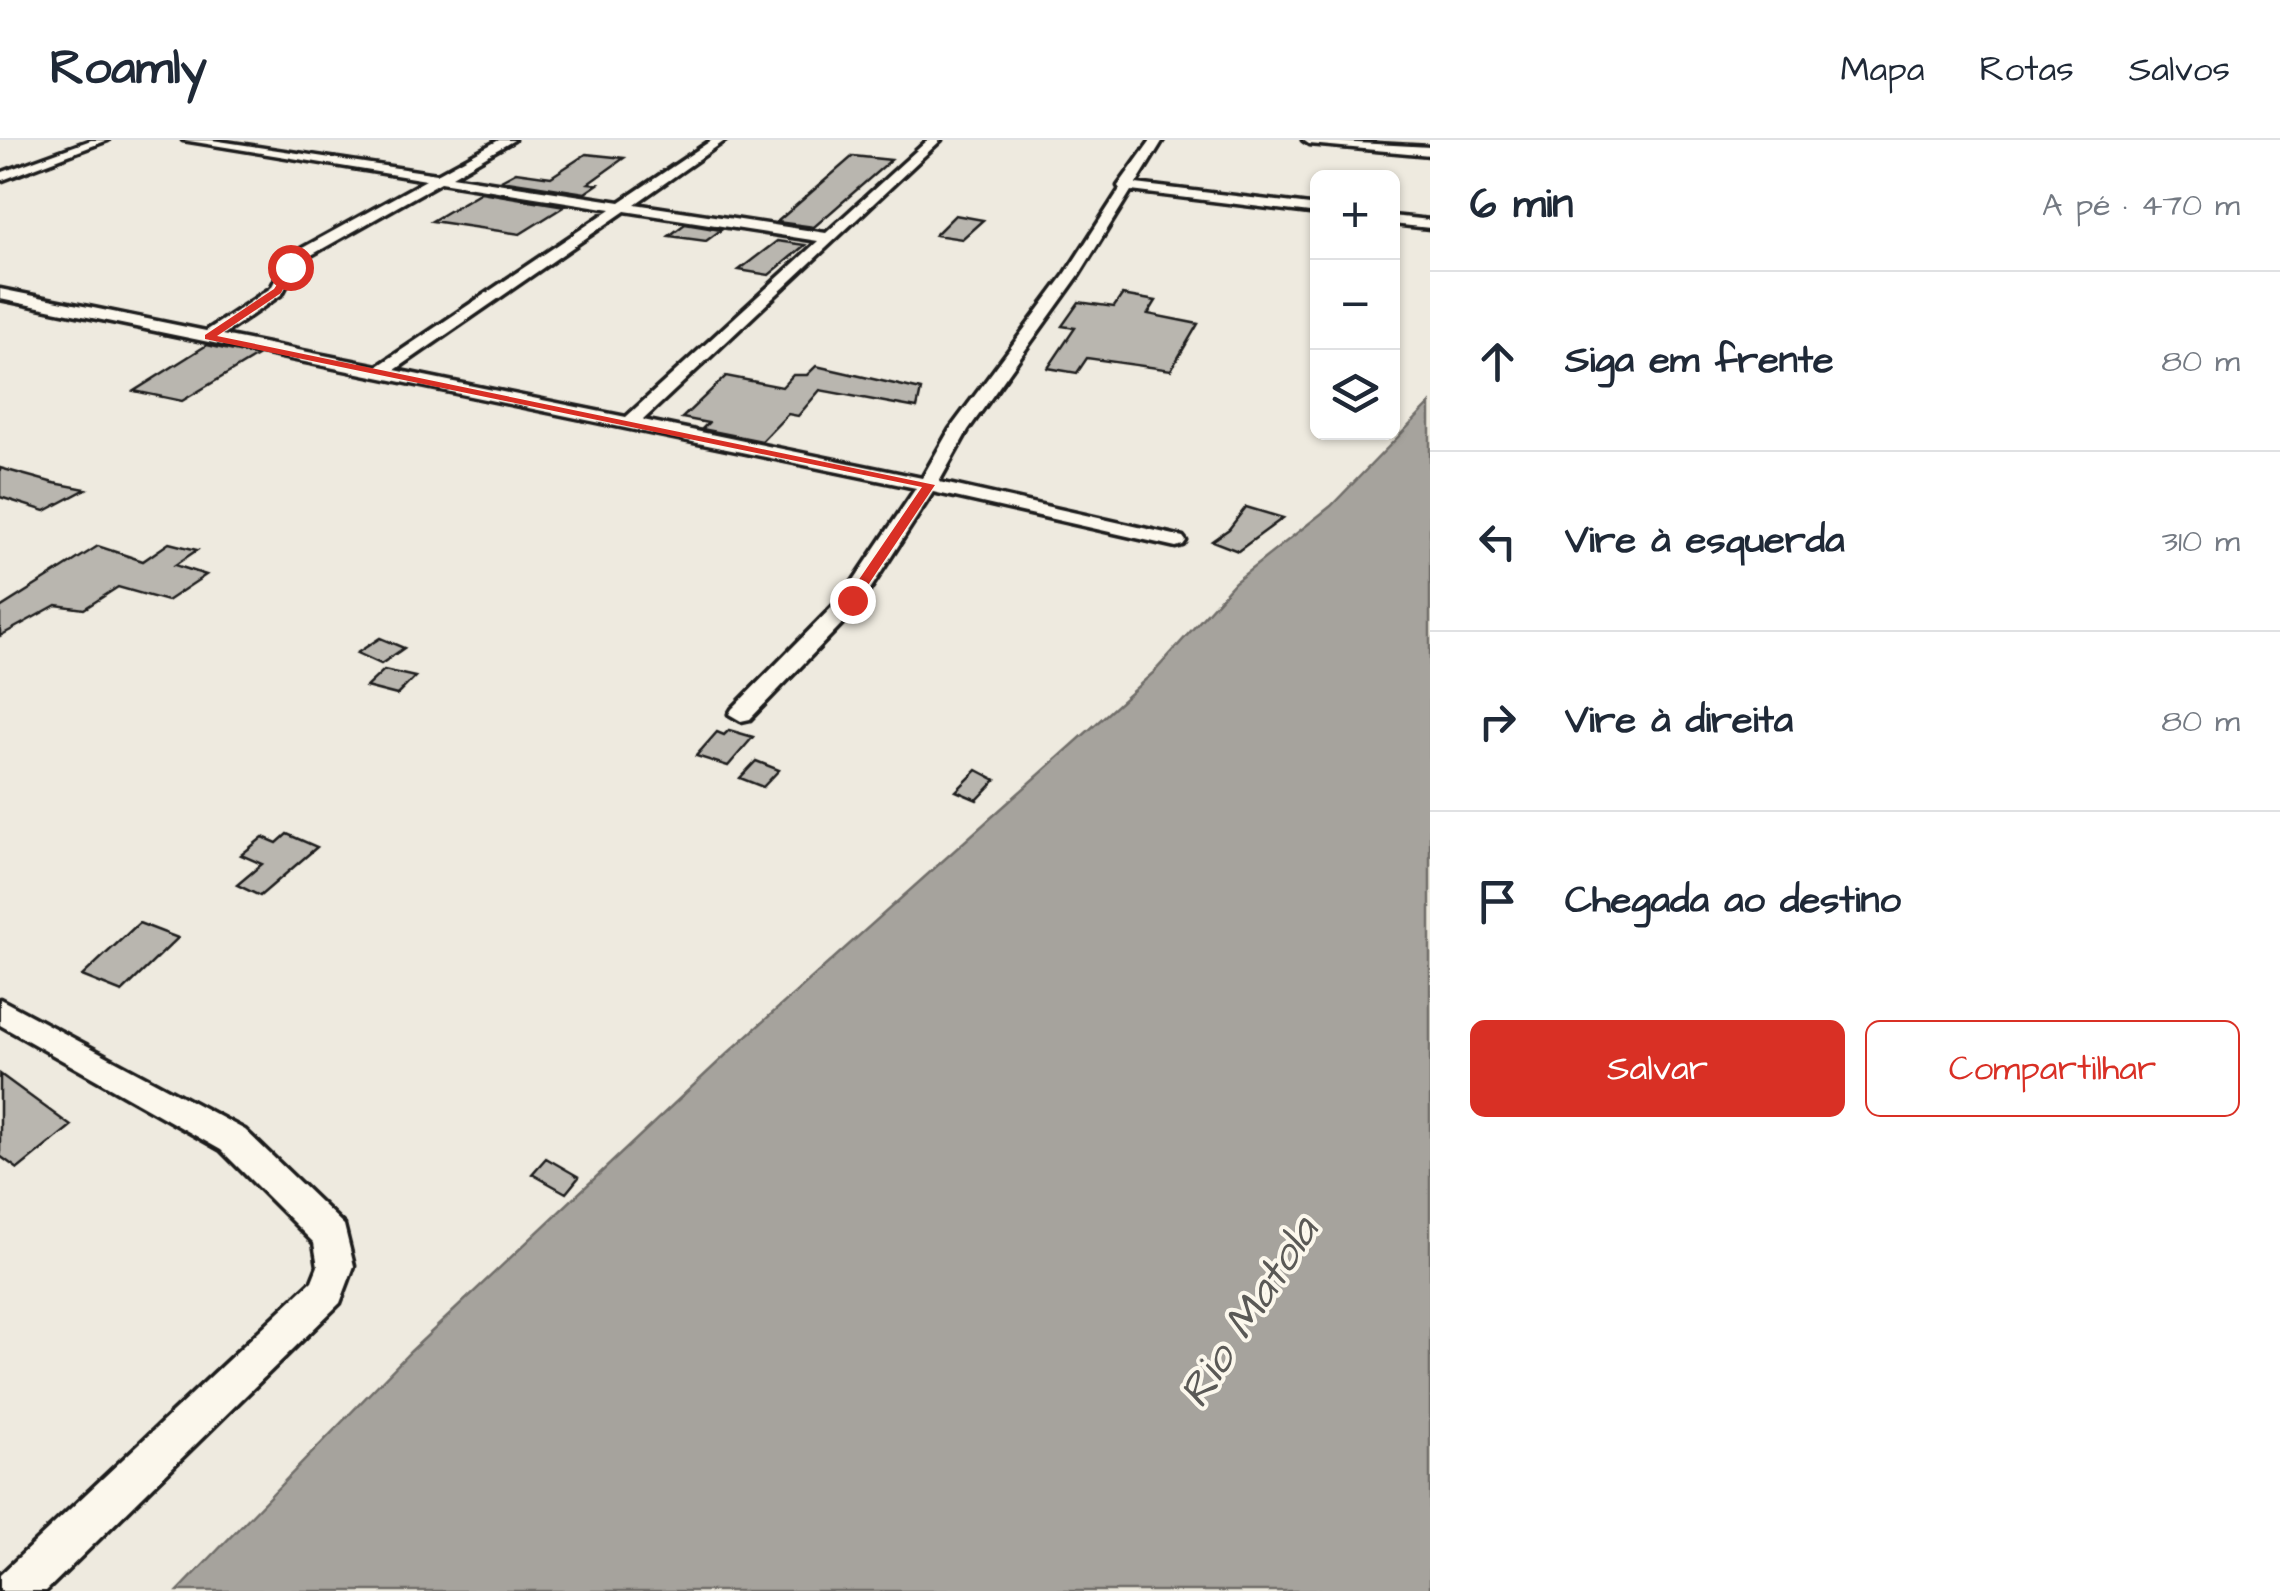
<!DOCTYPE html>
<html lang="pt">
<meta charset="utf-8">
<style>
:root{--surface:#fff;--page:#f2f2f3;--text:#1f2937;--muted:#747a83;--line:#e0e1e3;--accent:#d93025}
body{margin:0;font-family:"Architects Daughter",sans-serif;background:var(--page);color:var(--text)}
.controls{position:absolute;right:30px;top:30px;display:grid;overflow:hidden;border-radius:15px;box-shadow:0 2px 8px #0004}
.controls button{width:90px;height:90px;display:grid;place-items:center;padding:0;border:0;border-bottom:2px solid var(--line);background:var(--surface);color:var(--text);font:50px sans-serif}
.stop{position:absolute;width:30px;height:30px;margin:-22px;border:8px solid #d93025;border-radius:50%;background:#fff}
.stop.end{background:#d93025;border-color:#fff;box-shadow:0 2px 10px #0008}
.list{margin:0;padding:0;list-style:none}
h2{display:flex;justify-content:space-between;align-items:center;height:130px;margin:0;padding:0 40px;font-size:42px}
h2 small{font-size:32px;font-weight:400;color:var(--muted)}
.list li{display:grid;grid-template-columns:65px 1fr auto;gap:30px;align-items:center;box-sizing:border-box;height:180px;padding:0 40px;border-top:2px solid var(--line)}
.list b{display:block;font-size:38px;white-space:nowrap}
.list em{font-size:32px;font-style:normal;color:var(--muted)}
.actions{display:flex;gap:20px;padding:30px 40px}
.actions a{flex:1;padding:22px 0;border:2px solid var(--accent);border-radius:15px;text-align:center;font-size:35px;color:var(--accent)}
.actions .main{background:var(--accent);color:#fff}
.icon{flex:none;width:55px;height:55px;fill:none;stroke:currentColor;stroke-width:2;stroke-linecap:round;stroke-linejoin:round}
.map{position:relative;flex:none;width:1430px;height:1451px;overflow:hidden}
header{display:flex;align-items:center;gap:60px;box-sizing:border-box;height:140px;padding:0 50px;background:var(--surface);border-bottom:2px solid var(--line)}
header strong{font-size:48px}
nav{display:flex;gap:55px;margin-inline-start:auto;font-size:35px}
main{display:flex}
aside{flex:1;background:var(--surface)}
.map>svg:first-child{display:block}
.water{fill:#a6a39d;stroke:#6f6d69;stroke-width:2.5}
.building{fill:#b9b6af;stroke:#1c1c1c;stroke-width:2.5}
.lines{fill:none;stroke-linecap:round;stroke-linejoin:round}
.street-casing{stroke:#1c1c1c;stroke-width:7}
.street{fill:#fbf7ec;fill-rule:evenodd}
.route{fill:#d93025}
.labels{text-anchor:middle;stroke-width:8;stroke-linejoin:round;paint-order:stroke}
.near-water-label{font-size:45px;font-style:italic;fill:#5a5956;stroke:#fbf7ec}
</style>
<header>
<strong>Roamly</strong>
<nav><a>Mapa</a><a>Rotas</a><a>Salvos</a></nav>
</header>
<main>
<div class="map">
<svg width="1430" height="1451" viewBox="0 0 1430 1451">
<rect width="100%" height="100%" fill="#eeeadf"/>
<filter id="ink" filterUnits="userSpaceOnUse"><feTurbulence type="fractalNoise" baseFrequency=".01" numOctaves="2"/><feDisplacementMap in="SourceGraphic" scale="20" xChannelSelector="R" yChannelSelector="G"/><feConvolveMatrix kernelMatrix="1 2 1 2 8 2 1 2 1" color-interpolation-filters="sRGB"/></filter>
<g filter="url(#ink)">
<path class="water" d="M1430 264V1451H178L410 1212 729 912 1154 532 1235 442 1331 366Z"/>
<path class="building" d="M586 14 624 18 589 43 598 44 585 53 501 40 516 32 551 37Z
M853 16 891 20 814 87 777 82Z
M481 52 565 66 520 94 432 81Z
M955 75 983 80 962 99 935 95Z
M685 84 721 90 706 101 669 96Z
M777 101 805 105 769 135 739 130Z
M1122 155 1156 161 1148 174 1198 184 1171 230 1087 218 1077 233 1048 228 1075 188 1062 186 1079 162 1114 167Z
M207 205 257 216 182 261 134 251Z
M816 226 921 250 917 268 820 250 798 276 788 274 762 301 702 289 708 283 682 278 726 236 782 247 793 235H807Z
M0 328 54 343 86 349 45 371 0 357Z
M1246 367 1283 378 1238 411 1212 401 1229 389Z
M169 403 197 410 175 425 206 435 167 461 118 447 84 469 56 465 0 496V468L98 406 143 421Z
M380 498 404 508 381 524 357 513Z
M384 530 415 537 397 555 366 547Z
M729 590 753 597 728 626 696 616 717 592 724 595Z
M756 621 779 630 763 647 740 638Z
M977 630 996 640 977 660 956 651Z
M287 694 317 707 260 756 237 745 262 724 241 715 263 697 277 703Z
M139 783 178 798 122 852 82 836Z
M0 934 71 986 18 1029 0 1016Z
M546 1018 579 1037 566 1053 532 1034Z"/>
<g class="lines">
<g class="street-casing">
<path id="street" d="M91 0H108L0 41V33Z
M183 0H212L437 34 499 0H514L452 36 620 62 712 0H726L635 64 826 93 928 0H941L643 280 922 338 950 289 1066 133 1120 49 1118 46 1151 0H1163L1136 44 1318 66V74L1131 51 1079 135 968 290 939 342 1183 397 1186 401 1183 405 1176 407 933 352 860 465 750 579 741 581 729 574 732 569 844 455 916 348 0 159V149L206 191 271 148 288 116 426 40ZM441 42 611 69 378 226 223 195 282 154 299 122ZM625 71 818 101 626 277 395 230Z
M1303 0 1430 7V15L1309 4Z
M1392 76 1430 80V88L1392 84Z
M0 859 245 990 344 1085 354 1126 340 1163 46 1451H0V1435L312 1141 318 1126 314 1103 221 1010 0 885Z"/>
</g>
<use href="#street" class="street"/>
</g>
</g>
<path class="route" d="M290 125 294 127 281 153 217 196 935 345 856 463H847L845 460 922 347 205 199V195L274 149Z"/>
<g class="labels">
<g class="near-water-label">
<text transform="translate(1247 1171) rotate(-57)" y="16">Rio Matola</text>
</g>
</g>
</svg>
<div class="controls">
<button>+</button>
<button>−</button>
<button><svg class="icon" aria-label="layers" viewBox="0 0 24 24"><path d="M12 4l9 5-9 5-9-5zM3 14l9 5 9-5"/></svg></button>
</div>
<div class="stop" style="left:290px;top:127px"></div>
<div class="stop end" style="left:852px;top:460px"></div>
</div>
<aside>
<h2>6 min<small>A pé · 470 m</small></h2>
<ul class="list">
<li><svg class="icon" aria-label="ahead" viewBox="0 0 24 24"><path d="M12 20V5M6 11l6-6 6 6"/></svg><div><b>Siga em frente</b></div><em>80 m</em></li>
<li><svg class="icon" aria-label="left" viewBox="0 0 24 24"><path d="M17 20v-9H6M10 6l-5 5 5 5"/></svg><div><b>Vire à esquerda</b></div><em>310 m</em></li>
<li><svg class="icon" aria-label="right" viewBox="0 0 24 24"><path d="M7 20v-9h11M14 6l5 5-5 5"/></svg><div><b>Vire à direita</b></div><em>80 m</em></li>
<li><svg class="icon" aria-label="arrive" viewBox="0 0 24 24"><path d="M6 21V4h12l-3 4 3 4H6"/></svg><div><b>Chegada ao destino</b></div></li>
</ul>
<div class="actions"><a class="main">Salvar</a><a>Compartilhar</a></div>
</aside>
</main>
